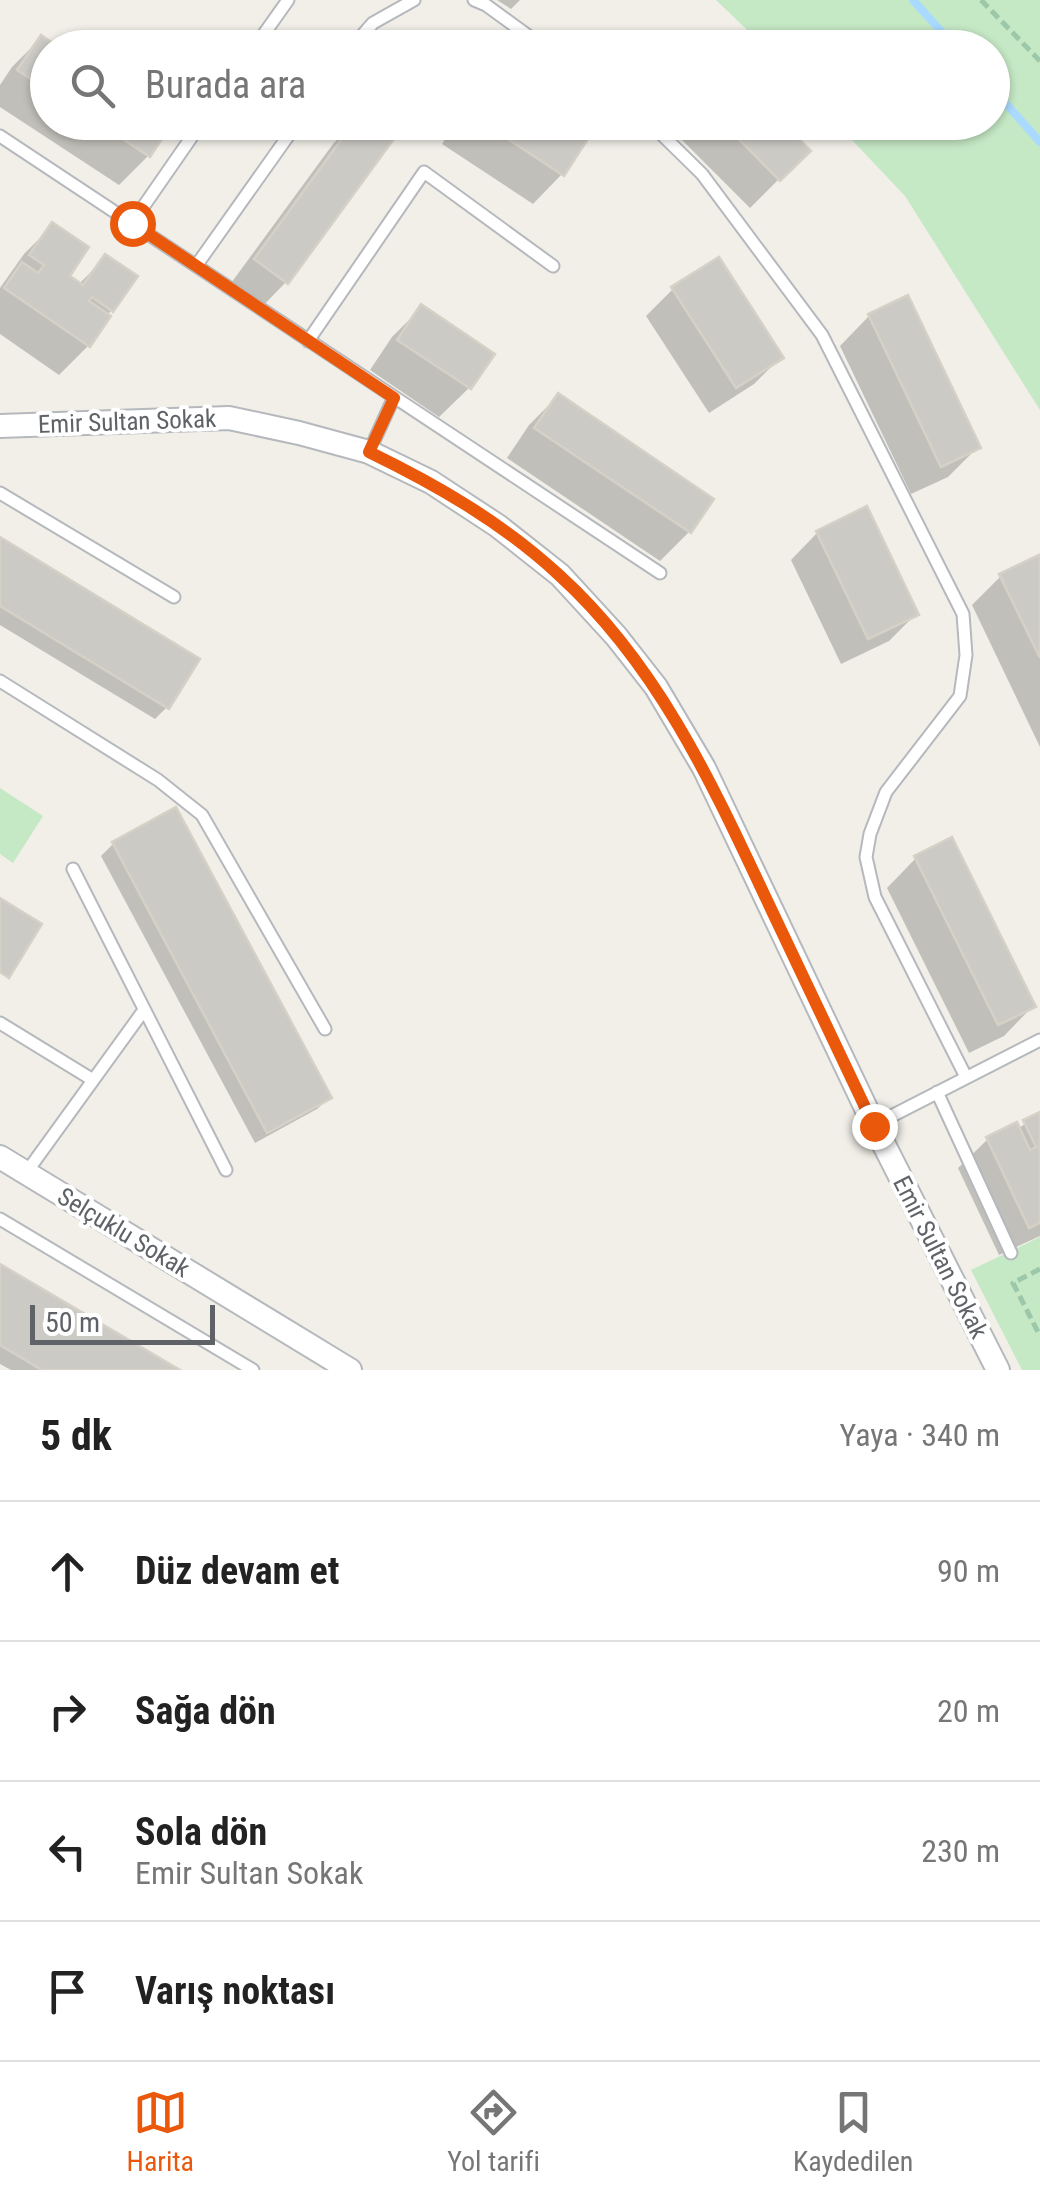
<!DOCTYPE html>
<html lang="tr">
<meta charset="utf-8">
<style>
:root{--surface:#fff;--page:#f2f2f2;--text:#222;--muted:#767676;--line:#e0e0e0;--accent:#ea580c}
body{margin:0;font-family:"Roboto Condensed",sans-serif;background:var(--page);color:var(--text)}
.scale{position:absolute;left:30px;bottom:25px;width:185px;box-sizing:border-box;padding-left:10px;border:5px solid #5f6368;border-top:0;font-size:28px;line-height:35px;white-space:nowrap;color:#5f6368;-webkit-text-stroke:8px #fff;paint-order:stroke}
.stop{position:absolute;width:30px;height:30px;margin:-22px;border:8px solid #ea580c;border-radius:50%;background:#fff}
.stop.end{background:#ea580c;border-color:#fff;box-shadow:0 2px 10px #0008}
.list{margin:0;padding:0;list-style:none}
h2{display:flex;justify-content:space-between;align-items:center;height:130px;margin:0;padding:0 40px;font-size:42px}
h2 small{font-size:32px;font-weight:400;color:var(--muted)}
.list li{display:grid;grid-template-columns:65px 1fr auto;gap:30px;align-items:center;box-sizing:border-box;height:140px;padding:0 40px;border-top:2px solid var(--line)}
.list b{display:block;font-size:38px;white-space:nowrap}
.list p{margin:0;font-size:32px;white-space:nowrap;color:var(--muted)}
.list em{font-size:32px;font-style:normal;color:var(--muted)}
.icon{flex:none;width:55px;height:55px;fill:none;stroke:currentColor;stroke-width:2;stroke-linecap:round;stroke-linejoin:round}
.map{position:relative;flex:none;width:1040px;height:1370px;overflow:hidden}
.search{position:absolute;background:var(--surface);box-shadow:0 2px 8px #0004;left:30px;right:30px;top:30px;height:110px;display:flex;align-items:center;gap:25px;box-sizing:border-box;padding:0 35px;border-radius:55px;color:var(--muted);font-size:38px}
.sheet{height:690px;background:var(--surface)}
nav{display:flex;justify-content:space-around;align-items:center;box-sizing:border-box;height:140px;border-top:2px solid var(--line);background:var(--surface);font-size:28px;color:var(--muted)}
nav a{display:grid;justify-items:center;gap:5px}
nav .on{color:var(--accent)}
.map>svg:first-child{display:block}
.green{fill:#c5e8c5}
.shadow{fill:#0003}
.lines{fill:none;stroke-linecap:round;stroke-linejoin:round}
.stream{stroke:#aadaff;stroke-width:8}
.building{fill:#cccac5;stroke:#d6d1c6;stroke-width:2.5}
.service-casing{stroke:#b5b8bc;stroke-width:15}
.minor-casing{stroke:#b5b8bc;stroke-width:26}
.path{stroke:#9cc7a9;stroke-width:5;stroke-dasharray:10 5;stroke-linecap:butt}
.service{stroke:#fff;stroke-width:11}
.minor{stroke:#fff;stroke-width:22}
.route{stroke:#ea580c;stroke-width:12}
.labels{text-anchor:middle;stroke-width:8;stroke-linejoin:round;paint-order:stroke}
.street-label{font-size:25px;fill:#5f6368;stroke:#fff}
</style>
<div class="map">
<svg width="1040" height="1370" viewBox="0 0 1040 1370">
<rect width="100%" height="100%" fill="#f1efe8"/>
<path class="green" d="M716 0H1040V410L905 196 836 123 992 122V48L765 47Z
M0 788 43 816 13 863 0 854Z
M1040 1237V1370H1022L971 1270Z"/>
<path class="shadow" d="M497 0H520L511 9Z
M41 38 48 48V122L170 123 148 156 119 185 0 107V85L12 67Z
M695 39 704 48H686Z
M355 122 286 282 257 312 226 290 333 144Z
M456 122H577L562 174 533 204 442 144Z
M664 122H778L807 151 750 208Z
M53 225 66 277 78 285 106 257 111 310 88 346 59 375 0 334V288L24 254Z
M673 289 781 357 754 384 709 413 646 316Z
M421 308 491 354 469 388 439 417 370 370 392 337Z
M869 316 978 447 948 477 911 494 840 346Z
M558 396 711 499 689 532 660 561 507 458 529 425Z
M817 533 916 614 889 641 841 664 791 560Z
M0 540 167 707 155 719 0 625Z
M1040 562V747L972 605 1001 576Z
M175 810 329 1098 317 1109 255 1143 101 856 113 844Z
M916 858 1033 1006 1004 1036 969 1053 887 888Z
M1040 1115V1236L999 1255 958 1168 988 1139 1017 1129Z
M0 1267 175 1370H11L0 1364Z"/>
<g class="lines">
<path class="stream" d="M913 0 956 48
M992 88 1040 142"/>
</g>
<path class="building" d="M41 35 60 48H48V90L17 70Z
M97 122H173L150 157Z
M354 122H377L396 136 288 284 254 259Z
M482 122H581L593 131 564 176Z
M722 122H782L811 151 780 181Z
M52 222 89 247 70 276 83 285 105 254 138 276 113 312 92 297 89 301 111 316 90 347 4 288 22 262 38 273 44 265 29 255Z
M719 257 784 358 736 388 671 287Z
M908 295 981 448 941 467 868 314Z
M421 304 495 354 471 389 397 340Z
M558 393 714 499 691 533 534 428Z
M867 506 919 615 868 639 816 531Z
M0 537 200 659 169 709 0 606Z
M1039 555 1040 557V658L999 574Z
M176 807 332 1098 267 1133 112 842Z
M952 837 1036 1007 998 1025 914 856Z
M0 898 42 924 9 978 0 972Z
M1040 1112V1223L1029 1228 986 1137 1017 1122 1030 1150 1036 1147 1023 1120Z
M0 1264 180 1370H42L0 1345Z"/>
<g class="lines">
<g class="service-casing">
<path id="service" d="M474 0 486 5 545 48
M254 48 288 0
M351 48 373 23 414 0
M649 122 702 174 822 335 963 614 966 655 960 696 886 792 870 834 866 857 875 897 966 1077
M0 136 660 573
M132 223 202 122
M196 266 298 122
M308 341 424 172 553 266
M369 452 394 397
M0 493 174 597
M0 681 158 780 202 815 325 1029
M73 869 226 1170
M0 1023 93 1080
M937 1092 1011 1253
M874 1125 1040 1040
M26 1173 144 1010
M0 1219 253 1370"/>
</g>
<g class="minor-casing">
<path id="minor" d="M0 426 229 418 299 433 369 452 431 482 498 526 560 575 616 636 656 687 704 768 874 1125 998 1370
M0 1157 350 1370"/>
</g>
<path class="path" d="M981 0 1040 61
M1040 1269 1013 1283 1040 1336"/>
<use href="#service" class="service"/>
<use href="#minor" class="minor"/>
</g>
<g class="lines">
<path class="route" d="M132 223 394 398 369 452C437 485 503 523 559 575 655 662 709 777 763 892 800 970 837 1048 874 1126"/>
</g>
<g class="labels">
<g class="street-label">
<text transform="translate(127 421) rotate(-2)" y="9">Emir Sultan Sokak</text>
<text transform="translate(124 1232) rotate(31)" y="9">Selçuklu Sokak</text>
<text transform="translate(941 1257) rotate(63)" y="9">Emir Sultan Sokak</text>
</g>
</g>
</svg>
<div class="scale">50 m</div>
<div class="stop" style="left:132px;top:223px"></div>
<div class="stop end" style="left:874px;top:1126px"></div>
<div class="search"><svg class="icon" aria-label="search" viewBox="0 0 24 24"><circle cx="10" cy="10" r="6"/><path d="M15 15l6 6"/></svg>Burada ara</div>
</div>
<section class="sheet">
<h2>5 dk<small>Yaya · 340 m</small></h2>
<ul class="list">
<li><svg class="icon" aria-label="ahead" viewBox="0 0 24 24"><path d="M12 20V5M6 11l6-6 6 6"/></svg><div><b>Düz devam et</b></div><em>90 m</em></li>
<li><svg class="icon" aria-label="right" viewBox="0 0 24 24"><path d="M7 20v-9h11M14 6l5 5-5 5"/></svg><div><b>Sağa dön</b></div><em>20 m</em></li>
<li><svg class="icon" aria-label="left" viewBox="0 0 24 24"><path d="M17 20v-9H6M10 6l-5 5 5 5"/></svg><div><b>Sola dön</b><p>Emir Sultan Sokak</p></div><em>230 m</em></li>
<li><svg class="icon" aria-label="arrive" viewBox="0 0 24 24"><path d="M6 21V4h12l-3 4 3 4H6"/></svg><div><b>Varış noktası</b></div></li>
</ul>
</section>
<nav>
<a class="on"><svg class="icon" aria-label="map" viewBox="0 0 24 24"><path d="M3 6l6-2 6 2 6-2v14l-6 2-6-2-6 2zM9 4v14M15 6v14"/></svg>Harita</a>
<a><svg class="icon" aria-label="directions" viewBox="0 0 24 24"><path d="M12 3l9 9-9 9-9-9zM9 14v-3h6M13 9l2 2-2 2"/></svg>Yol tarifi</a>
<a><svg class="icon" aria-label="saved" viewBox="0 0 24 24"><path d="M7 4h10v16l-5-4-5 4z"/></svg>Kaydedilen</a>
</nav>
